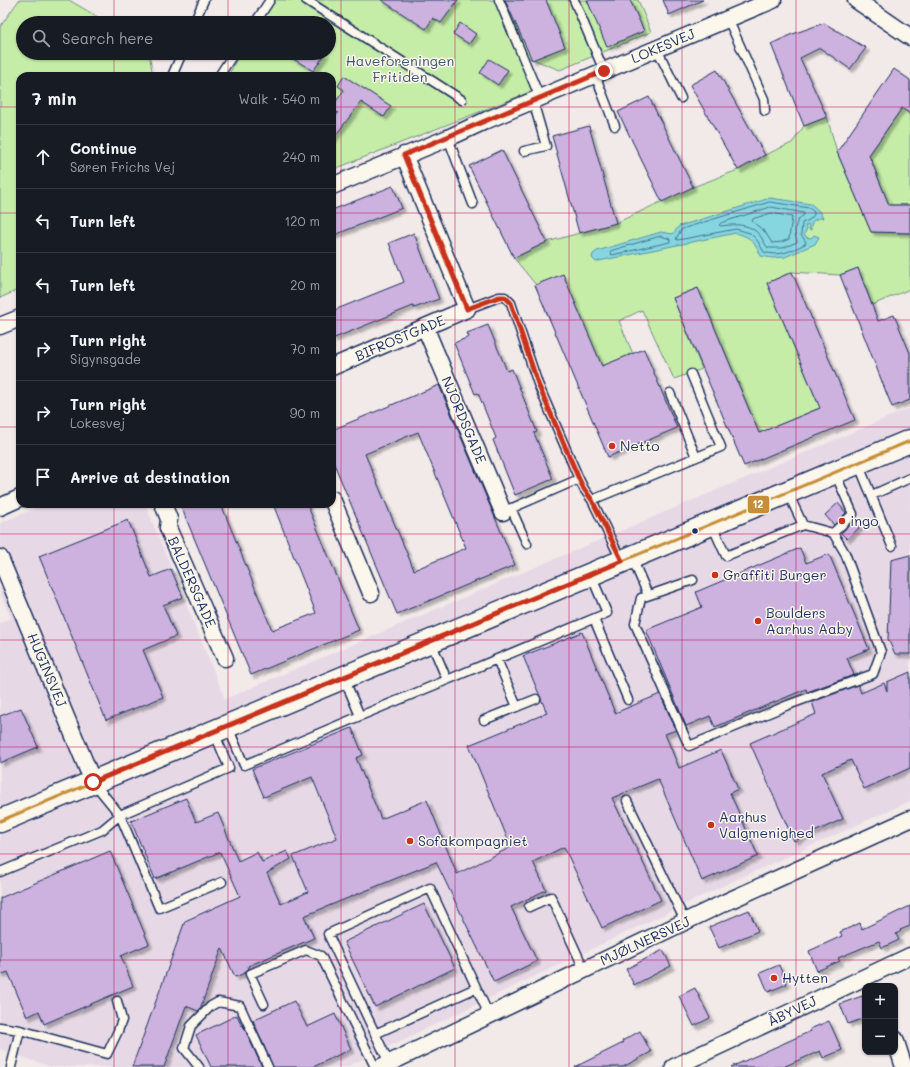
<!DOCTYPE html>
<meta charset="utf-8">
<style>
:root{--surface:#171b24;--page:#242831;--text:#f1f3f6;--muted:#9ea1a6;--line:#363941}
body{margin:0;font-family:Mali,sans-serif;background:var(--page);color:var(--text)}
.controls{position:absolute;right:12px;bottom:12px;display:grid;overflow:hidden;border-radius:8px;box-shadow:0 1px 3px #0004}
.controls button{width:36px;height:36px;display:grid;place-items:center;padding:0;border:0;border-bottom:1px solid var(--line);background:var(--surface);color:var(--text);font:20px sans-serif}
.stop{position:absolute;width:12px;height:12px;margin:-9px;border:3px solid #c8321e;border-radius:50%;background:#fff}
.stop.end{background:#c8321e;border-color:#fff;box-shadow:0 1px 4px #0008}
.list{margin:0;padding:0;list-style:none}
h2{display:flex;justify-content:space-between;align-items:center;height:52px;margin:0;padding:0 16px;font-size:17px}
h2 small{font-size:13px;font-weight:400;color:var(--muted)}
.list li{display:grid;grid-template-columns:26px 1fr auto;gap:12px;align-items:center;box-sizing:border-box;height:64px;padding:0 16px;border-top:1px solid var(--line)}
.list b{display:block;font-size:15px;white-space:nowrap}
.list p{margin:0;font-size:13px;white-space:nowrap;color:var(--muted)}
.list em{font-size:13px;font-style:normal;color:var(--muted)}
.icon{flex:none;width:22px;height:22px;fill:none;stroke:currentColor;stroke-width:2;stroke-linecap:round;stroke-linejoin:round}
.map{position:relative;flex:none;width:910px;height:1067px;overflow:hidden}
.search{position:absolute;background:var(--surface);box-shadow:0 1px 3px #0004;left:16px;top:16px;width:320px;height:44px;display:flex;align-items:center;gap:10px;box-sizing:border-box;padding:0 14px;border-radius:22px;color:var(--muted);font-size:15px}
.panel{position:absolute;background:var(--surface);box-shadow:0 1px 3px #0004;left:16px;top:72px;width:320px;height:436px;border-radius:12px}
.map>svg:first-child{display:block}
.built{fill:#e7d8e6}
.green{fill:#c5eda8;stroke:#708e83}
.water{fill:#85d6df;stroke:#5b93ab}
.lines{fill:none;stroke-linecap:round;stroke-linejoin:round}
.shore{stroke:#457292;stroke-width:1}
.building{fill:#cdb1de;stroke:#1b2f5e;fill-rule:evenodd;filter:url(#shadow)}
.lane-casing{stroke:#1b2f5e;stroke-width:11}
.street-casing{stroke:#1b2f5e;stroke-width:19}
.secondary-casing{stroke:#1b2f5e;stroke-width:25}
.lane{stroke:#fbf7ec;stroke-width:8}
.street{stroke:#fbf7ec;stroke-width:16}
.secondary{stroke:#fbf7ec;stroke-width:22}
.bus-1-casing{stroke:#fbf7ec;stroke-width:6}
.bus-1{stroke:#c68e39;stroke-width:3}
.route{stroke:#c8321e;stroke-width:5}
.grid{fill:none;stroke:#c2185b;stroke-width:1;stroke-opacity:0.55}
.poi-dot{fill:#c8321e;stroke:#fbf7ec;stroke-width:1.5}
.bus-dot{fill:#1b2f5e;stroke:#fbf7ec;stroke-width:1.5}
.labels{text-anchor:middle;stroke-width:3;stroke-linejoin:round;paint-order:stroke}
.street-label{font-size:14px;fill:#1b2f5e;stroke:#fbf7ec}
.park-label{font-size:14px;fill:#3d556d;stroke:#fbf7ec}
.poi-label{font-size:14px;fill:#1b2f5e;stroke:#fbf7ec;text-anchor:start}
.line-badge{stroke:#fbf7ec;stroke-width:1.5}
.badge-label{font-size:11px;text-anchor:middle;font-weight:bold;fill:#fff}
</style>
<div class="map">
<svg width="910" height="1067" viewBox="0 0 910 1067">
<defs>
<filter id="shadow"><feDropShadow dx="3.5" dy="3.5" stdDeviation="1" flood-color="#0004"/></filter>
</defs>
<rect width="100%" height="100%" fill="#f2e9e9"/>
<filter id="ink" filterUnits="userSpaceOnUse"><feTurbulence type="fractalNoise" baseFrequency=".025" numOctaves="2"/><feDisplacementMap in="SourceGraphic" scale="8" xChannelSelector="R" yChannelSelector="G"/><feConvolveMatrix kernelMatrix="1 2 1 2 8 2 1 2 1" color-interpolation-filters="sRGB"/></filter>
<g filter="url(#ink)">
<path class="built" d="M910 408V801L731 882 346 1067H51L0 1049V623L11 618 0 593V523L46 504H145L225 699Z"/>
<path class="green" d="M19 0H69L108 23H23V53H149L153 76H20V289L0 298V27Z
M268 0H501L524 52 503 0H638L651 32 560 70 527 57 540 88 332 170V76H228L240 53H329V23H256Z
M902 108 910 114V205H889L869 155Z
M827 117 837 152 871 232 910 233V289L872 305 858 268 840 275 792 272 767 283 817 401 822 407 757 434 756 426 698 288 673 298 702 369 674 379 642 310 619 321 633 354 602 366 514 258 547 242 616 223 693 187 738 170 765 155 792 143 804 126Z"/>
<path class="water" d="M770 198 811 204 819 211 823 218C815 218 810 221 811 230L809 229 808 224 805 226 807 229 804 234 806 237 811 238 814 235 819 237 815 244 785 257 772 258 761 256C754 242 751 237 736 233L599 261 596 262 592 258 593 254 597 251 661 232 673 234 679 226 683 225Z"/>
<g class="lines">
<path class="shore" d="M770 202 809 208 814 212V215L809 220 802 223 801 235 806 242 805 244C791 251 779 257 764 252L757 240 750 233 736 229 678 240 676 239 681 230 685 228Z
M771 207 804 213V215C795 220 793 231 797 241V242L783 248H768C765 245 764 241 761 237 751 223 737 224 721 226L719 225 721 223Z
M772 213 792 217 789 239 782 242 772 243 765 232 752 221 753 219Z
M661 236 670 239V242L612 255 610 253 611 251Z"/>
</g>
<path class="building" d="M381 0H458L441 23 433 18 426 29Z
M505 0H546L565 47 532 60Z
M587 0H630L644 31 607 47Z
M663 0H703L669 15Z
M460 23 476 34 469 44 453 34Z
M824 23 866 48 850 69 820 48 800 58 827 117 804 126 771 44 790 35Z
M284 53H326L313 71Z
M489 59 508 70 498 85 480 73Z
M894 69 910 80V114L902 108 869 155 889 205H910V233L871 232 837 152Z
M717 70 765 155 738 170 690 85Z
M344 76 391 106 384 117 361 102 332 140V121L338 113 332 109V107L344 90 338 86Z
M649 97 693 187 662 202 618 112Z
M589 126 616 223 579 233 552 136Z
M502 150 547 242 514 258 469 166Z
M393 186 402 208 332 236V210Z
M414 233 439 299 414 308 413 306 332 339V311L404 282 389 243Z
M858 268 878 321 894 315 910 353V400L892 407 840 275Z
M792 272 855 420 744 466 673 298 698 288 759 433 820 408 767 283Z
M563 274 602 366 644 349 677 428 608 457 535 285Z
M488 325 507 371 512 369 537 432 534 433 553 479 515 495 493 440 496 438 478 393 475 394 454 343 469 337 467 333Z
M439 385 515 565 397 614 332 459V430ZM418 432 466 548 414 570 365 454Z
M838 503 846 513 834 525 825 515Z
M180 504H221L272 630 316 613 273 504H307L359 630 251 675Z
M128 520 151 577 171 569 183 597 163 605 176 636 143 650 163 697 106 720 39 556Z
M854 521 860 527 847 539 841 533Z
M800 548 806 563 829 554 869 649 847 658 854 675 807 692 806 689 715 727 710 716 686 726 646 630 702 607 696 592Z
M910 555V654H895L888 639 891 560Z
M582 632 615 713 660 694 676 730 665 734 679 768 721 750 738 789 730 793 758 856 702 881 658 779 612 798 661 900 602 928 564 847 533 862 546 890 511 907 537 961 494 982 436 862 304 916 314 938 248 966 249 968 245 973 235 977 222 948 200 1009 198 1011 186 1006 164 1067H132L185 921 240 896 220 852 155 879 131 821 186 798 196 822 218 813 238 861 257 852 262 862 287 851 291 859 267 873 281 904 308 892 293 856 337 838 312 777 264 797 252 769 352 728 363 755 356 758 381 819 427 800 457 874 511 847 469 745 547 713 523 656Z
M910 672V768L864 789 851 760 822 773 843 819 794 841 750 743 816 714 812 702 858 685 861 693 884 683 887 691V682Z
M21 708 38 747 0 763V716Z
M110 851 149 944 121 956 133 986 44 1024 39 1011 27 1017 8 972 0 975V898Z
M424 904 455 968 375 1007 344 942Z
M910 906V926L900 930 901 931 896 934 899 940 882 948 879 941 838 958 840 961 817 971 809 951 842 936 840 932 860 923 862 929Z
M749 910 758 931 719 948 709 927Z
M663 950 671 966 634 985 626 969Z
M779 965 787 984 768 992 760 973Z
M695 988 710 1018 694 1026 679 996Z
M862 996 865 1003V1018L848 1024 840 1004Z
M294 1001 307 1027 335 1014 351 1049 313 1067H273L253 1020Z
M237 1015 242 1026 243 1025 262 1067H211L196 1035Z
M829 1021 842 1050 823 1058 820 1051 783 1067H731L811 1031 810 1029Z
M640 1031 651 1052 623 1067H575L623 1043 622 1041Z"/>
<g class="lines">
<g class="lane-casing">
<path id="lane" d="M306 0 462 100
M499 0 540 98
M574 0 604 71
M728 19 764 99 765 111
M194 23 204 0
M255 23 270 0
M657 49 681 98
M595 75 615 126
M172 76 182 53
M219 76 234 53
M448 138 473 204
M524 151 546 146 533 101
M467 309 499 297H505L511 303 538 384 579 479 584 489 592 500 621 560
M670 393 696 457
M858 463 892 546
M788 493 803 525 833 533 853 514 835 473
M872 495 910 478
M592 500 721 447 691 374
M511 508 527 544
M503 512 579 479
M712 525 726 556 803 525
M632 558 648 595
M693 580 641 598 635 624 689 746 788 705 873 674 881 652 845 553 833 533
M594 619 628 700
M497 659 517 707
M344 678 360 716 447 680 431 642
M447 680 607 613 591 575
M484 720 536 699
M228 727 244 765 360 716
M214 732 229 768 120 815 159 908 222 882
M627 801 685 921
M0 872 102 830 120 815 94 783
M529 907 551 897 584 969
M264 1004 250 974 306 950 321 956 375 1067
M0 1027 20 1030 107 1054 118 1031 122 1020 117 1001
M375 1034 476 988
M389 1063 328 934 430 888 489 1015
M11 1067 20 1030
M199 1067 184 1048 191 1026 211 1006 218 1002 240 1006 268 1067"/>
</g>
<g class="street-casing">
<path id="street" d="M856 0 910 37
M332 186 448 138 487 120 773 0
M0 326 20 318
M425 327 503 512
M332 367 467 309 404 155
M332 499 371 593
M163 504 169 519 168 528 225 658
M0 507 20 498
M0 558 93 782
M895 1039 904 1067
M381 1067 726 902 910 819
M674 1067 910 956"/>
</g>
<g class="secondary-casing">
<path id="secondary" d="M0 821 910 441"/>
</g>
<use href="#lane" class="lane"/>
<use href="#street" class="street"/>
<use href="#secondary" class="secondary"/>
<g class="bus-1-casing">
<path id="bus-1" d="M0 821 910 441"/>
</g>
<use href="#bus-1" class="bus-1"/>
</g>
</g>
<g class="lines" filter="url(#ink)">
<path class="route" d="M93 782 622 561 592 500 584 489 579 479 538 384 511 303 505 297H499L467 309 404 155 604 71"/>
</g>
<path class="grid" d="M114 0V23M228 0V23M341 0V1067M455 0V1067M569 0V1067M682 0V1067M796 0V1067M114 53V76M228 53V76M0 107H20M332 107H910M0 213H20M332 213H910M0 320H20M332 320H910M0 427H20M332 427H910M114 504V1067M228 504V1067M0 534H910M0 640H910M0 747H910M0 854H910M0 960H910"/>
<g class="poi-dot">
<circle cx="612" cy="446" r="4"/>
<circle cx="842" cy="521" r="4"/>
<circle cx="715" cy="575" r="4"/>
<circle cx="758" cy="621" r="4"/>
<circle cx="711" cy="825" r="4"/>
<circle cx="410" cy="841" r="4"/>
<circle cx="774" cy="978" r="4"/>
</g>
<circle class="bus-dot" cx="695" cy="531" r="3.5"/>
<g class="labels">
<g class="street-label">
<text transform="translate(663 46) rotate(-23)" y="5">LOKESVEJ</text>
<text transform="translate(400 338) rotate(-23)" y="5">BIFROSTGADE</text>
<text transform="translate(464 420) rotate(67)" y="5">NJORDSGADE</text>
<text transform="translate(192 582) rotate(66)" y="5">BALDERSGADE</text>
<text transform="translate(47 670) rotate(67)" y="5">HUGINSVEJ</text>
<text transform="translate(645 941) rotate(-25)" y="5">MJØLNERSVEJ</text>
<text transform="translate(792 1011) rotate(-25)" y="5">ÅBYVEJ</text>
</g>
<g class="park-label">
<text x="400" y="66">Haveforeningen<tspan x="400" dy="16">Fritiden</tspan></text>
</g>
<g class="poi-label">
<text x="620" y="451">Netto</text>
<text x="850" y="526">ingo</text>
<text x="723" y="580">Graffiti Burger</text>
<text x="766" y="618">Boulders<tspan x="766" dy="16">Aarhus Aaby</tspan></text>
<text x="719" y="822">Aarhus<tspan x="719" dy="16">Valgmenighed</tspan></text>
<text x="418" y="846">Sofakompagniet</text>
<text x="782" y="983">Hytten</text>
</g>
</g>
<rect class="line-badge" x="747" y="495" width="23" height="19" rx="4" fill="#c68e39"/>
<g class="badge-label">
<text x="758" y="508">12</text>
</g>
</svg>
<div class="controls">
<button>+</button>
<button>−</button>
</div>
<div class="stop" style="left:93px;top:782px"></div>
<div class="stop end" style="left:604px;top:71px"></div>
<div class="search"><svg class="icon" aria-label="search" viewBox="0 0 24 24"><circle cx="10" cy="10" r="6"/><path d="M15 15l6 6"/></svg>Search here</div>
<section class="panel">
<h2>7 min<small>Walk · 540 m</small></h2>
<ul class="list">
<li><svg class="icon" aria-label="ahead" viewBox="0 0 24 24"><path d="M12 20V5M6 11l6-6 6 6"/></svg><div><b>Continue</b><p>Søren Frichs Vej</p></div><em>240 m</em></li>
<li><svg class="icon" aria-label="left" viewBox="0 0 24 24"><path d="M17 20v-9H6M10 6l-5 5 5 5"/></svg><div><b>Turn left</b></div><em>120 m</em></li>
<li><svg class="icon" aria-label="left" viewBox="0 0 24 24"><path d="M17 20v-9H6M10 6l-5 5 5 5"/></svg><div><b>Turn left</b></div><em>20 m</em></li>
<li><svg class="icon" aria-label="right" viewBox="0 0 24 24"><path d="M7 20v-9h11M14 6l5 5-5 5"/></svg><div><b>Turn right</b><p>Sigynsgade</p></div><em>70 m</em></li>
<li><svg class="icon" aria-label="right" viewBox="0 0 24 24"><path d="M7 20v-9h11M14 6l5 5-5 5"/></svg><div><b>Turn right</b><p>Lokesvej</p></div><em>90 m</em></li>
<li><svg class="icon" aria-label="arrive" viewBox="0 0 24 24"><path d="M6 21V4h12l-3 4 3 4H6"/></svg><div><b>Arrive at destination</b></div></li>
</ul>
</section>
</div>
